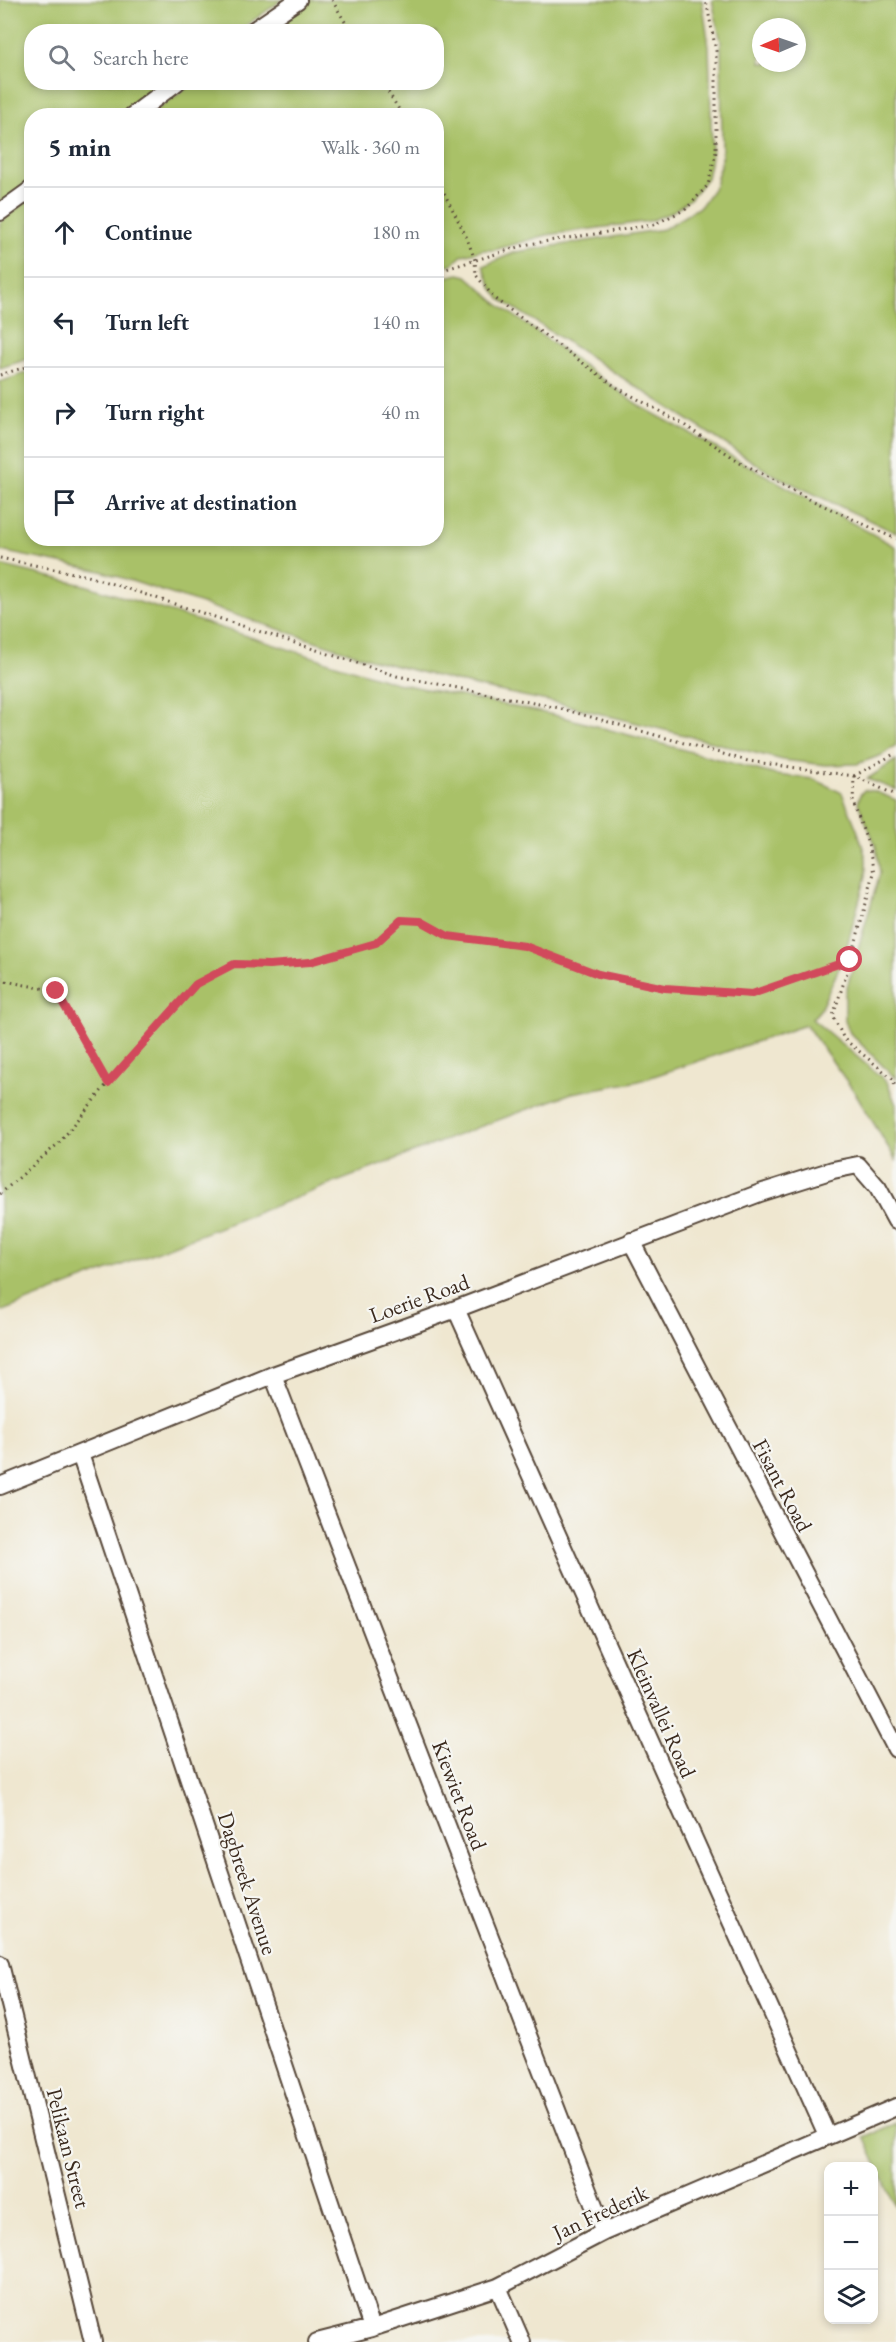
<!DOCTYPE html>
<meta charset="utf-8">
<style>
:root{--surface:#fff;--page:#f2f2f3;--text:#1f2937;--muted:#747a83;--line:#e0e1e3}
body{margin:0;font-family:"EB Garamond",serif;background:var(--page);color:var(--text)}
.controls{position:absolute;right:18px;bottom:18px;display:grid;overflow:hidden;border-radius:12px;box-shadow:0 3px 9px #0003}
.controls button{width:54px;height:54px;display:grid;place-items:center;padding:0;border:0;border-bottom:2px solid var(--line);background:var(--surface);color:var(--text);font:30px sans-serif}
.compass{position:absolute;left:752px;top:18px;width:54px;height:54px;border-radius:50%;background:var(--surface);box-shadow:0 3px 9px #0003;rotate:268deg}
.stop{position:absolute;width:18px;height:18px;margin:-14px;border:4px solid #d1495b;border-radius:50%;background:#fff}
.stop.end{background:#d1495b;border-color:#fff;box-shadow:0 2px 6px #0008}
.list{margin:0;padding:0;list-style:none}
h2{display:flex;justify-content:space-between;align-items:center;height:78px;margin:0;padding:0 24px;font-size:26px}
h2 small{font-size:20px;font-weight:400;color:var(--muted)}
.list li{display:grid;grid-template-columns:39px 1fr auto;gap:18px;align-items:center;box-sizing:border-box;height:90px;padding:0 24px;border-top:2px solid var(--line)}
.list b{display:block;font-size:22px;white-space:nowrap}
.list em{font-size:20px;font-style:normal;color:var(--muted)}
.icon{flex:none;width:33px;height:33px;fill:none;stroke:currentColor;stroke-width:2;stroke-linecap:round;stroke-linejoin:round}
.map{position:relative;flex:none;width:896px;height:2342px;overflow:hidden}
.search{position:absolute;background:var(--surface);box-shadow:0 3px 9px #0003;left:24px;top:24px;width:420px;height:66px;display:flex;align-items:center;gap:15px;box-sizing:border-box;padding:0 21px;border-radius:24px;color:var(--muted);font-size:22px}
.panel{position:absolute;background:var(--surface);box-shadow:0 3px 9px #0003;left:24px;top:108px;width:420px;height:438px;border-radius:24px}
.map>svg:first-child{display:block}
.green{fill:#a9c167;stroke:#727642;stroke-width:1.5;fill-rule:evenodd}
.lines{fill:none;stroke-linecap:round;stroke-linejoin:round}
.minor-casing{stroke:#564639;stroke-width:20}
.path{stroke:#564639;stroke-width:3;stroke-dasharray:1.5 4.5;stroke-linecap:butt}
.minor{stroke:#fff;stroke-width:16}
.route{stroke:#d1495b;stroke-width:8}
.labels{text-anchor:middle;stroke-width:4.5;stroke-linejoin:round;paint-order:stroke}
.street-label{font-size:22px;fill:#3b2a1e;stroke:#f6f6f2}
</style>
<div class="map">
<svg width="896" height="2342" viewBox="0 0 896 2342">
<rect width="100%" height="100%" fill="#f6f6f2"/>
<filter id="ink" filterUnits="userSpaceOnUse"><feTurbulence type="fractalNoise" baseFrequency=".0167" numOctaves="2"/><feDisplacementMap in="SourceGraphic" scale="12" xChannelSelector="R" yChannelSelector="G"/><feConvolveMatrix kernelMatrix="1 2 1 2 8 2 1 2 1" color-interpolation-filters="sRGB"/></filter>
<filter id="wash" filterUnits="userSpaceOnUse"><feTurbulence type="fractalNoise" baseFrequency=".008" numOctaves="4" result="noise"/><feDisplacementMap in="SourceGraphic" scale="24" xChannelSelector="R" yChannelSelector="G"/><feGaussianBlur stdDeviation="1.35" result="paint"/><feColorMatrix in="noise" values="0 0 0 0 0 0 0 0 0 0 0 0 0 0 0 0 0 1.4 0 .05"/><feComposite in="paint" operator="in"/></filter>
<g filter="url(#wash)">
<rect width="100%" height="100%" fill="#efe7d0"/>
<path class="green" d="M0 0H282L238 31 32 32V82L167 83 121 115 32 116 31 181 0 204Z
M311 0H702L709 46 712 153 707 178 691 198 672 212 650 221 547 235 494 250H483L463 255 452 264 437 267 436 116H148L194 83 436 82V32L266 31Z
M712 0H896V533L772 474 500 299 492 288 483 266 516 252 664 229 701 206 715 186 722 158 721 42ZM761 27H797V63H761Z
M31 198V358L0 368V222Z
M459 274 467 276 498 304 640 406 896 547V745L882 755 857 764 826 765 783 760 562 704 479 687 373 660 101 571 0 551V382L31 371 32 538H436L437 279Z
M0 565 88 586 396 683 559 716 776 775 814 779 842 793 858 832 866 858V876L844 957 820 1010 812 1019 887 1082 896 1105V1160L856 1094 806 1025 639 1081 572 1093 479 1127 0 1312Z
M896 760V790L867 779Z
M864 790 874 791 896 800V1079L850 1033 845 1021V994L880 873 876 846 858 803 860 795Z
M896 2123V2208L864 2137Z"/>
</g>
<g filter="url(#ink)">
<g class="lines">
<g class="minor-casing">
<path id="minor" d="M251 32 298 0
M132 116 177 82
M0 212 32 189
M631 1241 896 1749
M456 1309 827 2135
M273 1375 604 2232
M80 1454 372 2328
M0 1486 273 1375 456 1309 760 1193 833 1170 858 1165 878 1188 896 1221
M0 1964 93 2342
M498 2287 522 2342
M317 2342 372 2328 498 2287 604 2232 896 2107"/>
</g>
<path class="path" d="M332 0 351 32
M382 82 403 116
M436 177 466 236 475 260 476 275 495 299 616 387 681 423 740 462 807 498 896 539
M436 272 529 244 653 225 686 209 708 185 716 152V51L706 0
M0 375 32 365
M0 558 88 576 397 676 559 708 748 761 854 776 896 795
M854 776 853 802 868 844 874 873 851 960 833 1016 844 1039 892 1078 896 1089
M854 776 896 753
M0 980 56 991 108 1083
M0 1194 59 1143 108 1083 196 984 234 964 269 965 310 962 376 943 401 920 421 921 448 936 525 946 598 974 665 988 751 994 851 960"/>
<use href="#minor" class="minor"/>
</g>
</g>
<g class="lines" filter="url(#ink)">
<path class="route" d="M56 991 108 1083 196 984 234 964 269 965 310 962 376 943 401 920 421 921 448 936 525 946 598 974 665 988 752 994 850 960"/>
</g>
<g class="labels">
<g class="street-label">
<text transform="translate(419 1298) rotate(-20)" y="8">Loerie Road</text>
<text transform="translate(783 1485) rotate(62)" y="8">Fisant Road</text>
<text transform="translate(662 1713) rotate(66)" y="8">Kleinvallei Road</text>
<text transform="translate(460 1795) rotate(69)" y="8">Kiewiet Road</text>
<text transform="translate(248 1883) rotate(72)" y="8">Dagbreek Avenue</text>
<text transform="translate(69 2148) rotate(76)" y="8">Pelikaan Street</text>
<text transform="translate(600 2212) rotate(-25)" y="8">Jan Frederik</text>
</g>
</g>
</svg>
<div class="controls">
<button>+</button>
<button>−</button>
<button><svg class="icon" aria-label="layers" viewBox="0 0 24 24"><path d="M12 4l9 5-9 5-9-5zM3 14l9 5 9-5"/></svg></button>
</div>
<svg class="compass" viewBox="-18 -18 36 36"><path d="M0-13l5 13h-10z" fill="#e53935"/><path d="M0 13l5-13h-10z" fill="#747a83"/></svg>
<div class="stop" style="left:850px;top:960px"></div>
<div class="stop end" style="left:56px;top:991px"></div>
<div class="search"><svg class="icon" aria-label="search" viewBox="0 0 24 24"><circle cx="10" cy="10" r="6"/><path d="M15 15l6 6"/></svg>Search here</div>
<section class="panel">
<h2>5 min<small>Walk · 360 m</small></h2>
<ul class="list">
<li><svg class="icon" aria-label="ahead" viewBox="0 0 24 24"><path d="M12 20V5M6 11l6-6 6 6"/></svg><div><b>Continue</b></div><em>180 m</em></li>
<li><svg class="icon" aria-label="left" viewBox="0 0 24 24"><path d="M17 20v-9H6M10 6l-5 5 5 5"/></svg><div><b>Turn left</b></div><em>140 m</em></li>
<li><svg class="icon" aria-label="right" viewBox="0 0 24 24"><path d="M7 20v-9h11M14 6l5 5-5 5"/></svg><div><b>Turn right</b></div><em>40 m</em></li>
<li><svg class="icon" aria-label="arrive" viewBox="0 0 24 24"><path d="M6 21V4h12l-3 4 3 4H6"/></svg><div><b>Arrive at destination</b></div></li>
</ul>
</section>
</div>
